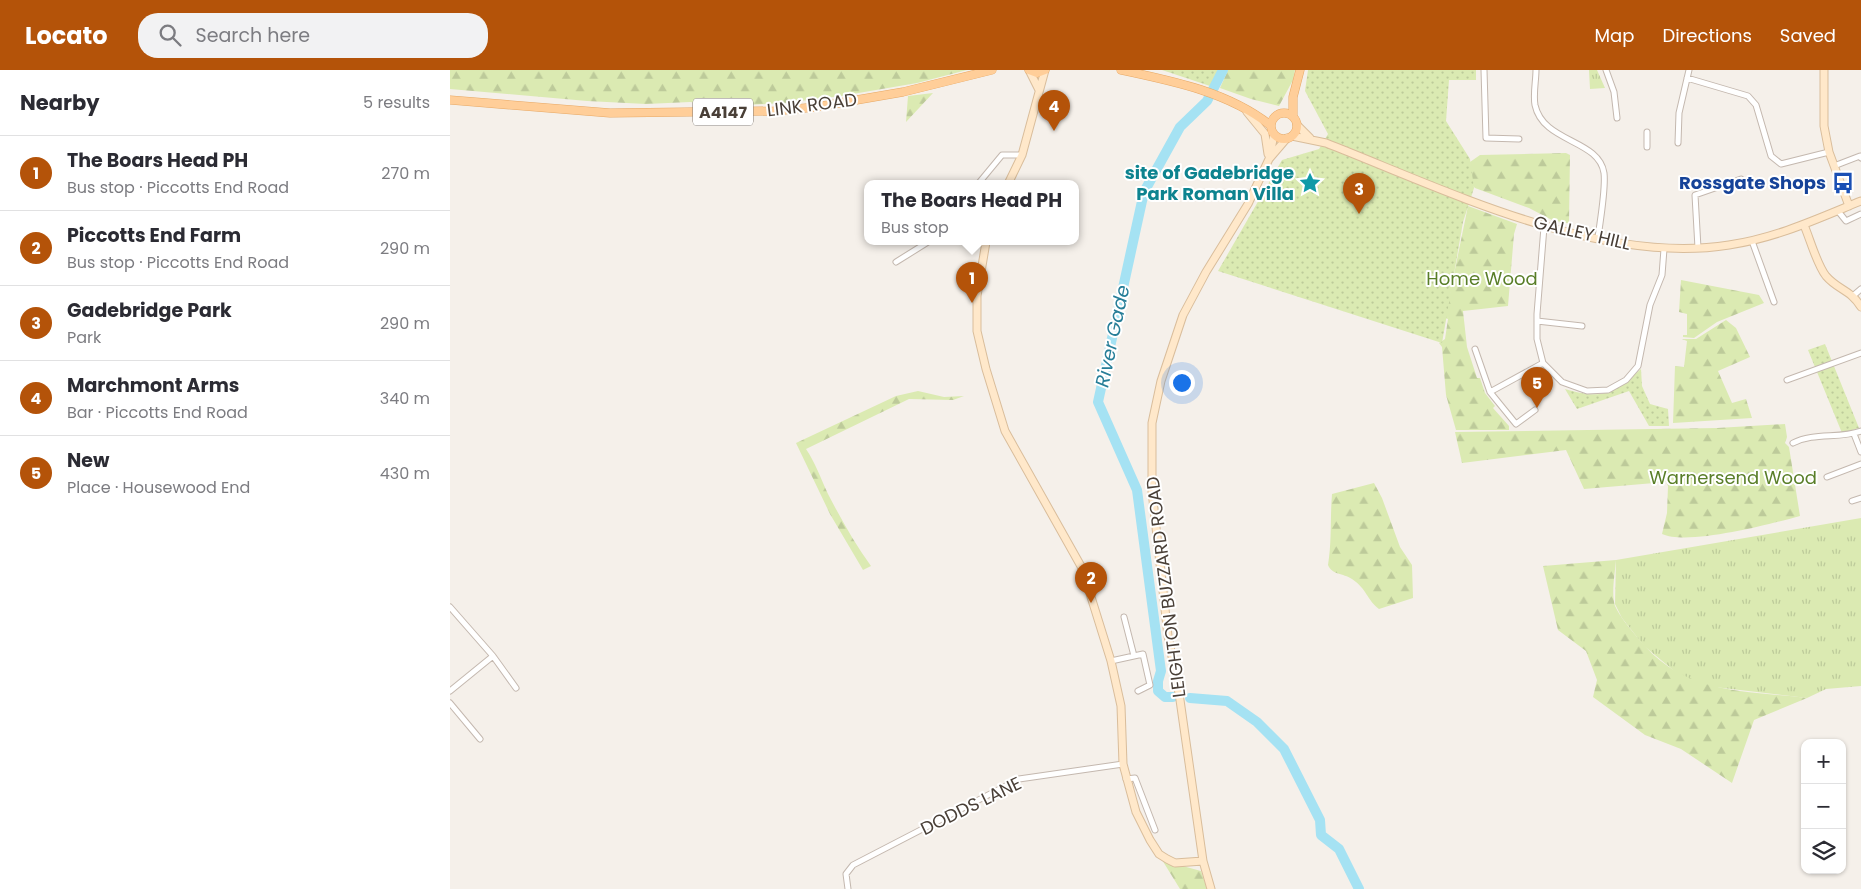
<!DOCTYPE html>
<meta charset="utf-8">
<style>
:root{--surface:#fff;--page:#f2f2f3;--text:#2b2b33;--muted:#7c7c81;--line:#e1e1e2;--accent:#b45309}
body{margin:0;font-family:Poppins,sans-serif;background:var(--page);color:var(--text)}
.controls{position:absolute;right:15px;bottom:15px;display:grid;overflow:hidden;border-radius:10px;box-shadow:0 1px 4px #0004}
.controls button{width:45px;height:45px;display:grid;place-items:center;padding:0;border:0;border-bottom:1px solid var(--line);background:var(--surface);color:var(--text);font:25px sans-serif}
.you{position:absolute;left:731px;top:312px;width:18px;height:18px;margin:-12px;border:4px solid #fff;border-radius:50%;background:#1a73e8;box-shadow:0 0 0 8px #1a73e833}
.badge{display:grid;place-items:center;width:32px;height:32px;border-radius:50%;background:var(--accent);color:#fff;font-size:16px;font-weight:700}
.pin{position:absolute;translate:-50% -41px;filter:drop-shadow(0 1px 2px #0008)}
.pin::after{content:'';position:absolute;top:26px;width:18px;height:15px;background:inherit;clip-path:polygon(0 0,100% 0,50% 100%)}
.popup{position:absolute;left:414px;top:110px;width:215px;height:65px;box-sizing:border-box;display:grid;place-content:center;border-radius:10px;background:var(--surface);filter:drop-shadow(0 1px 4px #0005);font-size:16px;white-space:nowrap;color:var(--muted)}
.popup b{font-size:19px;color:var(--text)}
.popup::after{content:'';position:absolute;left:50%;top:100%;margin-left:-10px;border:10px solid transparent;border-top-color:var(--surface)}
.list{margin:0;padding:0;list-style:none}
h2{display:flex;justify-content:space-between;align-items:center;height:65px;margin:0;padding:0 20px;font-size:21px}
h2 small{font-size:16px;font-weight:400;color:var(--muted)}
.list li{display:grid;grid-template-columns:32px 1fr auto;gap:15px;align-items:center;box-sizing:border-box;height:75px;padding:0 20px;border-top:1px solid var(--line)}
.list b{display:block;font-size:19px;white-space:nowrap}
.list p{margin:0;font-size:16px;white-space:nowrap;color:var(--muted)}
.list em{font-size:16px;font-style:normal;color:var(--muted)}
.icon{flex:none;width:28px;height:28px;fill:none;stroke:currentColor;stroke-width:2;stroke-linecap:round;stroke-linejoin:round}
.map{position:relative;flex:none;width:1411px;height:819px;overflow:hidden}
header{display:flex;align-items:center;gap:30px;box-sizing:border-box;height:70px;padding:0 25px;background:var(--accent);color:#fff}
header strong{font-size:24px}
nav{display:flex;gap:28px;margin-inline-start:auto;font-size:18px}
.search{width:350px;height:45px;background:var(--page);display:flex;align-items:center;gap:12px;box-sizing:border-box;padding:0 18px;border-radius:20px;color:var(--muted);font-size:19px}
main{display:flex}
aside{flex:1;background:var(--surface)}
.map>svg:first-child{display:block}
.grass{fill:url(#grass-tufts)}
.forest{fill:url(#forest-firs)}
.park{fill:url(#park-dots)}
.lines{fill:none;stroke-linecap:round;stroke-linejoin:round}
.river{stroke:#a5e2f3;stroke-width:10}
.street-casing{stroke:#c4b8af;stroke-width:7}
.secondary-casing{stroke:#d9bd9b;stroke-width:9}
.primary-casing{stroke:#e7a865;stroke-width:9}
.street{stroke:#fff;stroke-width:5}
.secondary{stroke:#ffe8ca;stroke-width:7}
.primary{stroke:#ffce99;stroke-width:8}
.labels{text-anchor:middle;stroke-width:4;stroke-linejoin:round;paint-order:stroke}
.shield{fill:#fff;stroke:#807973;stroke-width:1}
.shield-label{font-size:16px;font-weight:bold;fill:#493f37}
.street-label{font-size:18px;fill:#493f37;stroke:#fff}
.culture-label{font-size:18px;font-weight:bold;fill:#0d838f;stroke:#fff;text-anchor:end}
.transit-label{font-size:18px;font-weight:bold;fill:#164399;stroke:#fff;text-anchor:end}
.park-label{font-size:18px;fill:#597e28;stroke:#fff}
.water-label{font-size:19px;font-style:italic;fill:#277e98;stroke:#fff}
</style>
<header>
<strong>Locato</strong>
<div class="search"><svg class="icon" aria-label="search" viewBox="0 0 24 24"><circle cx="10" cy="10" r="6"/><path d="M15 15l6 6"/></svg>Search here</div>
<nav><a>Map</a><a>Directions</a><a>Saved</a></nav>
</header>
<main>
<aside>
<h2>Nearby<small>5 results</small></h2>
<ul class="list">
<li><span class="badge">1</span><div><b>The Boars Head PH</b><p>Bus stop · Piccotts End Road</p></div><em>270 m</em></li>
<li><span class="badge">2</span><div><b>Piccotts End Farm</b><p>Bus stop · Piccotts End Road</p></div><em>290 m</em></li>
<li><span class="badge">3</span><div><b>Gadebridge Park</b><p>Park</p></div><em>290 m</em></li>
<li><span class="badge">4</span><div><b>Marchmont Arms</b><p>Bar · Piccotts End Road</p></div><em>340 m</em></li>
<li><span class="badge">5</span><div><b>New</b><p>Place · Housewood End</p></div><em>430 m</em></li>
</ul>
</aside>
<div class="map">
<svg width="1411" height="819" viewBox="0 0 1411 819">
<defs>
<pattern id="grass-tufts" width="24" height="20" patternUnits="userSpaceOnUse" patternTransform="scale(1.25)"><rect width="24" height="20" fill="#dbeab2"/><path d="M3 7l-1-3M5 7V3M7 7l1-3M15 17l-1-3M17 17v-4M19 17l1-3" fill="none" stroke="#bdca9a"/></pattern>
<pattern id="forest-firs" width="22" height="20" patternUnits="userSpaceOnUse" patternTransform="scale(1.25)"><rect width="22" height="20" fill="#dbeab2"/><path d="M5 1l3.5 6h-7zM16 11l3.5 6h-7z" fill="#bdca9a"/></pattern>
<pattern id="park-dots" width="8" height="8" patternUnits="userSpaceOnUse" patternTransform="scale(1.25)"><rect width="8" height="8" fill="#dbeab2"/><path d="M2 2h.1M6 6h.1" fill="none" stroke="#bdca9a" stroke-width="1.8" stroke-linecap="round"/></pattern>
</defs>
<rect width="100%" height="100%" fill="#f5f0ea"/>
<path class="grass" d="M1139 0H1147L1155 18 1140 19Z
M1411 448V616L1376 619 1357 628 1256 616 1228 604 1194 576 1172 548 1165 534 1166 490Z"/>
<path class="forest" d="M0 0H517L467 13 391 26 334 33 277 36 240 32 196 34 137 31 0 19Z
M778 0H845L843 10 829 36 801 29 770 18Z
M483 23 456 52 458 26Z
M1116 83 1120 85 1119 152 1121 154 1102 150 1079 138 1025 118 1021 114 1020 92 1030 85Z
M1018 136 1067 154 1064 164 1058 236 1013 241 1017 277 1027 308H1030L1035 323 1045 336 1043 338 1059 356V360H1006L996 325 992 277 989 273 995 269 998 249 995 248Z
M1231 210 1309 225 1314 233 1267 252 1244 268 1233 267V265H1237V244L1229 242Z
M1276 250 1286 258 1300 287 1268 301 1282 333 1296 329 1302 348 1223 353 1225 296 1234 297 1237 271 1232 269H1246Z
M468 321 494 327 514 326 503 330 459 329 356 379C365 392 371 409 378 424 391 449 405 474 421 496L413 500 380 444 346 373 446 326Z
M1335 354 1337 367 1335 373 1339 377 1350 446C1321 454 1238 476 1212 464L1217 443 1218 416 1216 412 1134 419 1116 380 1012 393 1005 362 1267 358Z
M924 413 932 428 950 477 962 495 963 528 929 539C917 530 917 519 902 509 893 503 882 505 878 495 882 471 880 448 882 424Z
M1166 490C1165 503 1161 524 1165 536 1170 547 1179 557 1187 567 1233 625 1290 620 1357 628L1304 650 1282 713 1231 679 1195 665 1143 627 1147 610 1136 581 1108 560 1093 496Z
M709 785 729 795 751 801 757 819H730Z"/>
<path class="park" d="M712 0H770L763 17 766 18Z
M858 0H1026V10H999L996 51 1020 89 1024 118 1013 152 992 273 768 201 832 90 869 79 878 64 855 21Z
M1375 274 1409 358 1392 363 1358 280Z
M1191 299 1192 316 1200 334 1218 339 1219 356H1199L1179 321 1127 339 1115 319C1152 330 1163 324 1191 299Z"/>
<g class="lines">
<path class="river" d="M723 627H715L708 621V611L711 601 687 420 648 332 694 122 730 57 757 31 773 0
M740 628 777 631 807 652 834 679 870 750 871 765 889 779 909 819"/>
<g class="street-casing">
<path id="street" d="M1034 0 1036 68 1069 69
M1086 0C1086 11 1083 24 1085 35 1093 73 1149 69 1154 103 1156 119 1150 151 1148 168
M1156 0 1164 22 1167 48
M1237 8 1298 26 1306 35 1321 86 1331 94 1379 82
M1228 73 1229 43 1239 0
M1197 77V62
M1384 96 1410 86 1411 88
M528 114 552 85H572
M1388 141 1396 151 1411 144
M1094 157 1087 244V269L1093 293 1112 312 1137 321 1158 320 1176 310 1188 296 1200 235 1212 205 1214 179
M1302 171 1324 232
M1248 178 1245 125 1291 109
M446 192 478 172
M1404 225 1411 219
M1087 251 1132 256
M1025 279 1040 322 1066 354 1085 340
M1337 310 1411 283
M1040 322 1093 293
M1404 364 1411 382
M1343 373C1364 362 1389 369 1411 361
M1377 407 1411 394
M1402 431 1411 428
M0 537 43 586 0 621
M674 547 684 586
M43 586 66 618
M661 591 693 584 700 615 688 621
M0 633 30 669
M676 709 685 708 705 760
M398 819 396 804 403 795 569 709 673 694"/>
</g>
<g class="secondary-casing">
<path id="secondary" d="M579 0 589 20
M1374 0V56L1379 82 1399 136
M797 42 815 64 818 84
M847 55 860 68
M842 66 876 73C994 119 1149 196 1279 175 1326 168 1367 149 1411 131
M819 89 837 68
M558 114 572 85 595 0
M1354 155C1360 169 1367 195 1376 206 1388 220 1401 220 1411 237
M536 172 527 226V261L536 299 555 361 632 498 661 591 671 636 673 694 686 742 700 770 709 784 717 789 725 793 753 791
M761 819 753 791 729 623 718 566 702 421V353L711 311 733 245 756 202 798 134 819 89 824 65"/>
</g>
<g class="primary-casing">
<path id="primary" d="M579 0 587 3 595 0
M671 0C723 11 778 22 820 55
M0 30 160 43 324 41 366 37 453 22 542 0
M821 56a13 13 0 1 1 26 0a13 13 0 1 1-26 0Z
M843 46V27L850 0"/>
</g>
<use href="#street" class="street"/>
<use href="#secondary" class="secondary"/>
<use href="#primary" class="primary"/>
</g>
<defs>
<g id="sight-bare" transform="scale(1.725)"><path d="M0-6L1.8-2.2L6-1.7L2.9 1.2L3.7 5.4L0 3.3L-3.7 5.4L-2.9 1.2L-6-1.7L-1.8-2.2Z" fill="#0f9aa8" stroke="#fff" stroke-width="2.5" paint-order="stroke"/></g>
<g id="bus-bare" transform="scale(1.725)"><path d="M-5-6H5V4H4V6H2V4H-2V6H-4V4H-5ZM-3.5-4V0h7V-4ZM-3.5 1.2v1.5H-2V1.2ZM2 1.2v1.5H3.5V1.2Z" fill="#1a4fb4" stroke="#fff" stroke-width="2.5" paint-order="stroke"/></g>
</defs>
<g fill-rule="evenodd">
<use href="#sight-bare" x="860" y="113"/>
<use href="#bus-bare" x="1393" y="113"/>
</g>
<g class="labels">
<rect class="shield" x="243" y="28.5" width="60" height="27" rx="4"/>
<g class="shield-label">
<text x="273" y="48">A4147</text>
</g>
<g class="street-label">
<text transform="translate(362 35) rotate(-7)" y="6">LINK ROAD</text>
<text transform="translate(1132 163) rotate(13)" y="6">GALLEY HILL</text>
<text transform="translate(716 517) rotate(-97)" y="6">LEIGHTON BUZZARD ROAD</text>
<text transform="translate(521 736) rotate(-26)" y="6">DODDS LANE</text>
</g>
<g class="culture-label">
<text x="844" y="109">site of Gadebridge<tspan x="844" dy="21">Park Roman Villa</tspan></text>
</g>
<g class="transit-label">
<text x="1376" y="119">Rossgate Shops</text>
</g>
<g class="park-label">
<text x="1032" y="215">Home Wood</text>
<text x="1283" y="414">Warnersend Wood</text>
</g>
<g class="water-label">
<text transform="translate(662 266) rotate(-78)" y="7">River Gade</text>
</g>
</g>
</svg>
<div class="controls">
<button>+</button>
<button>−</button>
<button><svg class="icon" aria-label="layers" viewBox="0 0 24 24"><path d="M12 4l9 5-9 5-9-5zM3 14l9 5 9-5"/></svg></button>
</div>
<div class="you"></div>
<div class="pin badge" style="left:522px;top:233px">1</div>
<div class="popup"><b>The Boars Head PH</b>Bus stop</div>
<div class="pin badge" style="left:641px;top:533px">2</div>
<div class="pin badge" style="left:909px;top:144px">3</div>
<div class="pin badge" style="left:604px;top:61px">4</div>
<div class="pin badge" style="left:1087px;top:338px">5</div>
</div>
</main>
